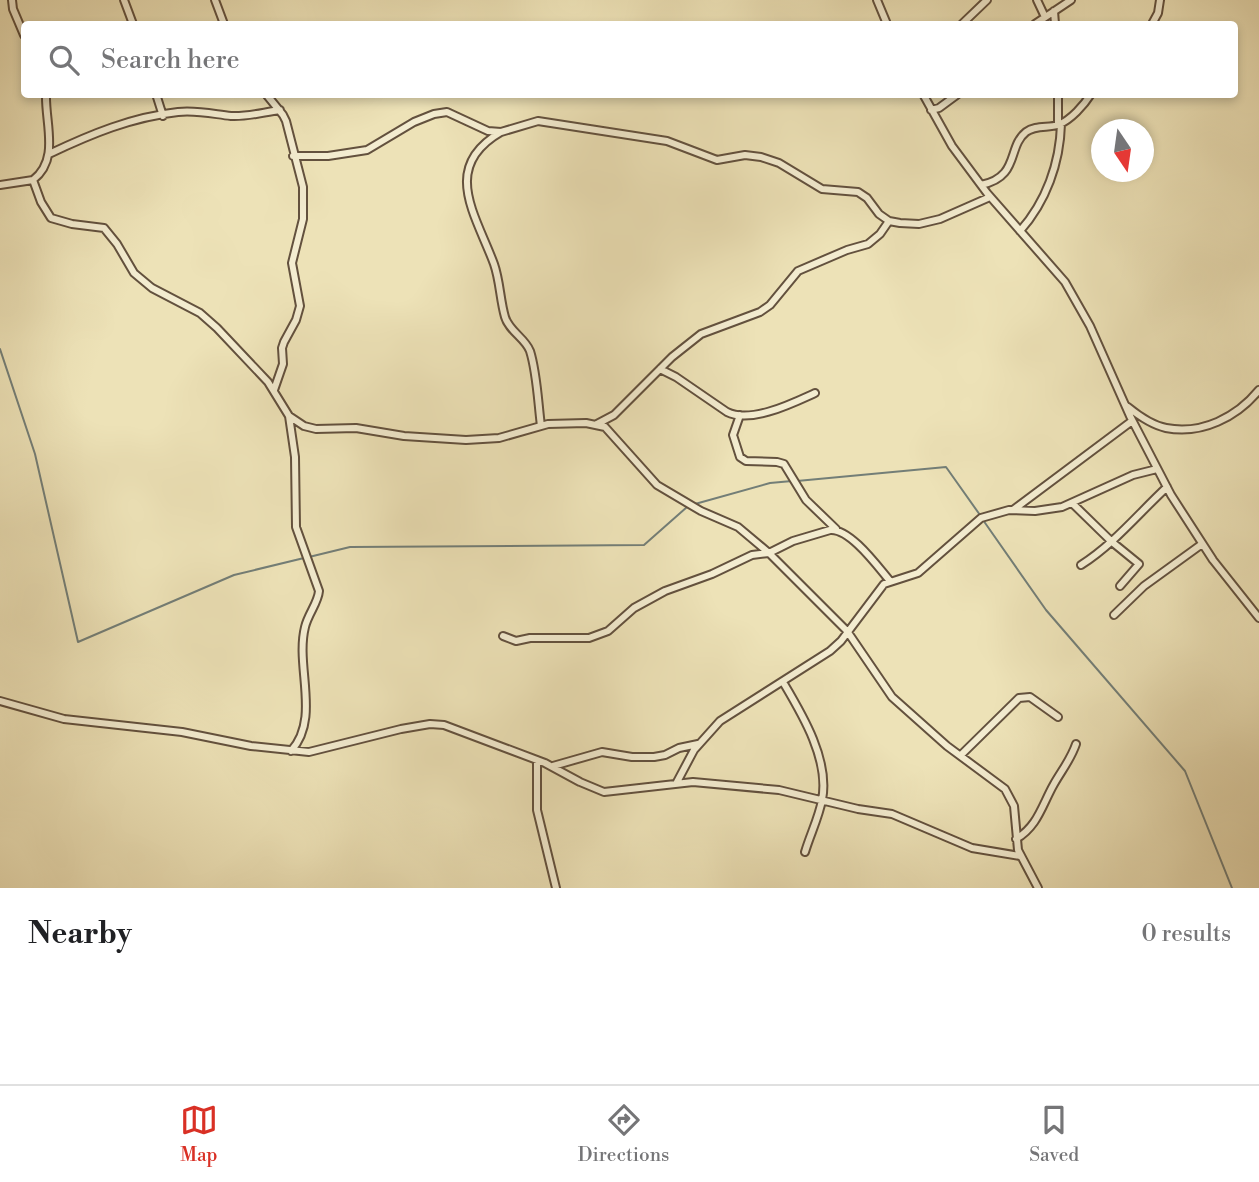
<!DOCTYPE html>
<style>
:root{--surface:#fff;--page:#f6f6f6;--text:#202124;--muted:#757577;--line:#e0e0e0;--accent:#d93025}
body{margin:0;font-family:"Libre Bodoni",serif;background:var(--page);color:var(--text)}
.compass{position:absolute;left:1091px;top:119px;width:63px;height:63px;border-radius:50%;background:var(--surface);box-shadow:0 4px 10px #0003;rotate:167deg}
.list{margin:0;padding:0;list-style:none}
h2{display:flex;justify-content:space-between;align-items:center;height:91px;margin:0;padding:0 28px;font-size:30px}
h2 small{font-size:23px;font-weight:400;color:var(--muted)}
.icon{flex:none;width:38px;height:38px;fill:none;stroke:currentColor;stroke-width:2;stroke-linecap:round;stroke-linejoin:round}
.map{position:relative;flex:none;width:1259px;height:888px;overflow:hidden}
.search{position:absolute;background:var(--surface);box-shadow:0 4px 10px #0003;left:21px;right:21px;top:21px;height:77px;display:flex;align-items:center;gap:18px;box-sizing:border-box;padding:0 24px;border-radius:7px;color:var(--muted);font-size:26px}
.sheet{height:196px;background:var(--surface)}
nav{display:flex;justify-content:space-around;align-items:center;box-sizing:border-box;height:98px;border-top:2px solid var(--line);background:var(--surface);font-size:19px;color:var(--muted)}
nav a{display:grid;justify-items:center;gap:4px}
nav .on{color:var(--accent)}
.map>svg:first-child{display:block}
.lines{fill:none;stroke-linecap:round;stroke-linejoin:round}
.stream{stroke:#737e77;stroke-width:2}
.minor-casing{stroke:#63513e;stroke-width:10}
.minor{stroke:#f3ecd0;stroke-width:6}
</style>
<div class="map">
<svg width="1259" height="888" viewBox="0 0 1259 888">
<rect width="100%" height="100%" fill="#ede2b7"/>
<filter id="stains"><feTurbulence type="fractalNoise" baseFrequency=".00286" numOctaves="4"/><feColorMatrix values="0 0 0 0 .2 0 0 0 0 .09 0 0 0 0 .02 0 0 0 .5 -.17"/></filter>
<radialGradient id="worn" r=".72"><stop offset=".6" stop-color="#630" stop-opacity="0"/><stop offset="1" stop-color="#630" stop-opacity=".3"/></radialGradient>
<g class="lines">
<path class="stream" d="M0 349 35 454 78 642 234 575 304 558
M797 481 946 467 980 515
M695 504 770 483 792 481
M983 520 1046 610 1185 771 1232 888
M309 557 350 547 644 545 687 507"/>
<g class="minor-casing">
<path id="minor" d="M12 0 13 9 24 35
M124 0 133 24
M215 0 224 24
M877 0 887 24
M1037 0 1045 17
M1054 11 1055 24
M962 24 987 0
M1035 24 1071 0
M1152 24 1158 13 1160 0
M156 94 163 116
M266 94 283 115 286 121 303 187V219L292 263 300 306 296 320 284 342 282 348 283 364 274 390
M923 94 952 146 987 193 1065 282 1090 326 1130 416 1171 495 1213 560 1259 618
M1058 94V125
M931 110 939 108 958 94
M501 132C440 167 476 215 494 264 500 281 500 300 505 317 509 331 525 338 530 351 537 373 538 403 541 426
M49 154C91 134 132 117 178 112 197 110 213 114 231 116 248 117 264 112 280 110
M293 156H328L367 150 414 122 434 114 447 112 488 131 501 132 538 121 667 141 717 160 745 155 761 157 779 163 822 189 858 192 867 198 879 214 889 221 900 223 919 224 940 219 990 197
M33 180 41 202 51 218 72 224 104 228 117 244 134 273 152 288 200 313 217 328 268 382 289 416 304 426 316 429 356 428 404 436 466 440 499 438 548 424 586 423 605 427 657 485 701 511 738 527 769 553 847 631 892 697 947 746 1005 789 1014 806 1018 850 1038 888
M0 185 33 180C60 159 45 124 46 94
M981 185C1020 177 1007 147 1026 132 1035 125 1048 128 1058 125 1071 120 1084 105 1091 94
M1020 231C1046 202 1060 163 1061 124
M660 369 676 377 727 412C751 424 793 403 815 393
M1128 407C1139 416 1152 425 1166 428 1202 435 1237 417 1259 390
M740 415 733 435 740 457 746 461 777 462 784 464 806 500 836 529
M289 416 295 457 296 527 319 591C318 603 308 614 305 627 295 667 321 718 291 751
M597 424 614 415 672 357 701 334 760 312 770 305 798 271 847 250 868 244 880 234 889 221
M1072 503 1112 542 1139 564 1120 586
M1013 510 1132 421
M1081 565C1114 544 1138 514 1167 487
M1114 615 1144 586 1202 544
M503 636 516 641 530 638H589L608 631 634 608 665 591 712 574 752 555 769 553 793 541 830 530C850 528 878 567 890 581
M783 682C802 714 830 760 822 800 819 817 810 835 805 852
M0 701 64 719 182 732 251 746 309 752 401 729 430 724 444 725 545 763 580 782 604 792 693 782 779 790 858 809 892 814 972 848 1020 856
M961 755 1019 698 1030 697 1058 717
M537 760V810L556 888
M553 766 602 752 632 757H654L665 755 679 748 698 744
M677 782 694 750 720 721 830 651 841 641 884 584 918 573 981 518 1009 510 1035 511 1062 507 1133 475 1157 469
M1016 839C1038 826 1042 805 1054 784 1062 770 1071 759 1076 744"/>
</g>
<use href="#minor" class="minor"/>
</g>
<rect width="100%" height="100%" filter="url(#stains)"/>
<rect width="100%" height="100%" fill="url(#worn)"/>
</svg>
<svg class="compass" viewBox="-18 -18 36 36"><path d="M0-13l5 13h-10z" fill="#e53935"/><path d="M0 13l5-13h-10z" fill="#757577"/></svg>
<div class="search"><svg class="icon" aria-label="search" viewBox="0 0 24 24"><circle cx="10" cy="10" r="6"/><path d="M15 15l6 6"/></svg>Search here</div>
</div>
<section class="sheet">
<h2>Nearby<small>0 results</small></h2>
<ul class="list">
</ul>
</section>
<nav>
<a class="on"><svg class="icon" aria-label="map" viewBox="0 0 24 24"><path d="M3 6l6-2 6 2 6-2v14l-6 2-6-2-6 2zM9 4v14M15 6v14"/></svg>Map</a>
<a><svg class="icon" aria-label="directions" viewBox="0 0 24 24"><path d="M12 3l9 9-9 9-9-9zM9 14v-3h6M13 9l2 2-2 2"/></svg>Directions</a>
<a><svg class="icon" aria-label="saved" viewBox="0 0 24 24"><path d="M7 4h10v16l-5-4-5 4z"/></svg>Saved</a>
</nav>
